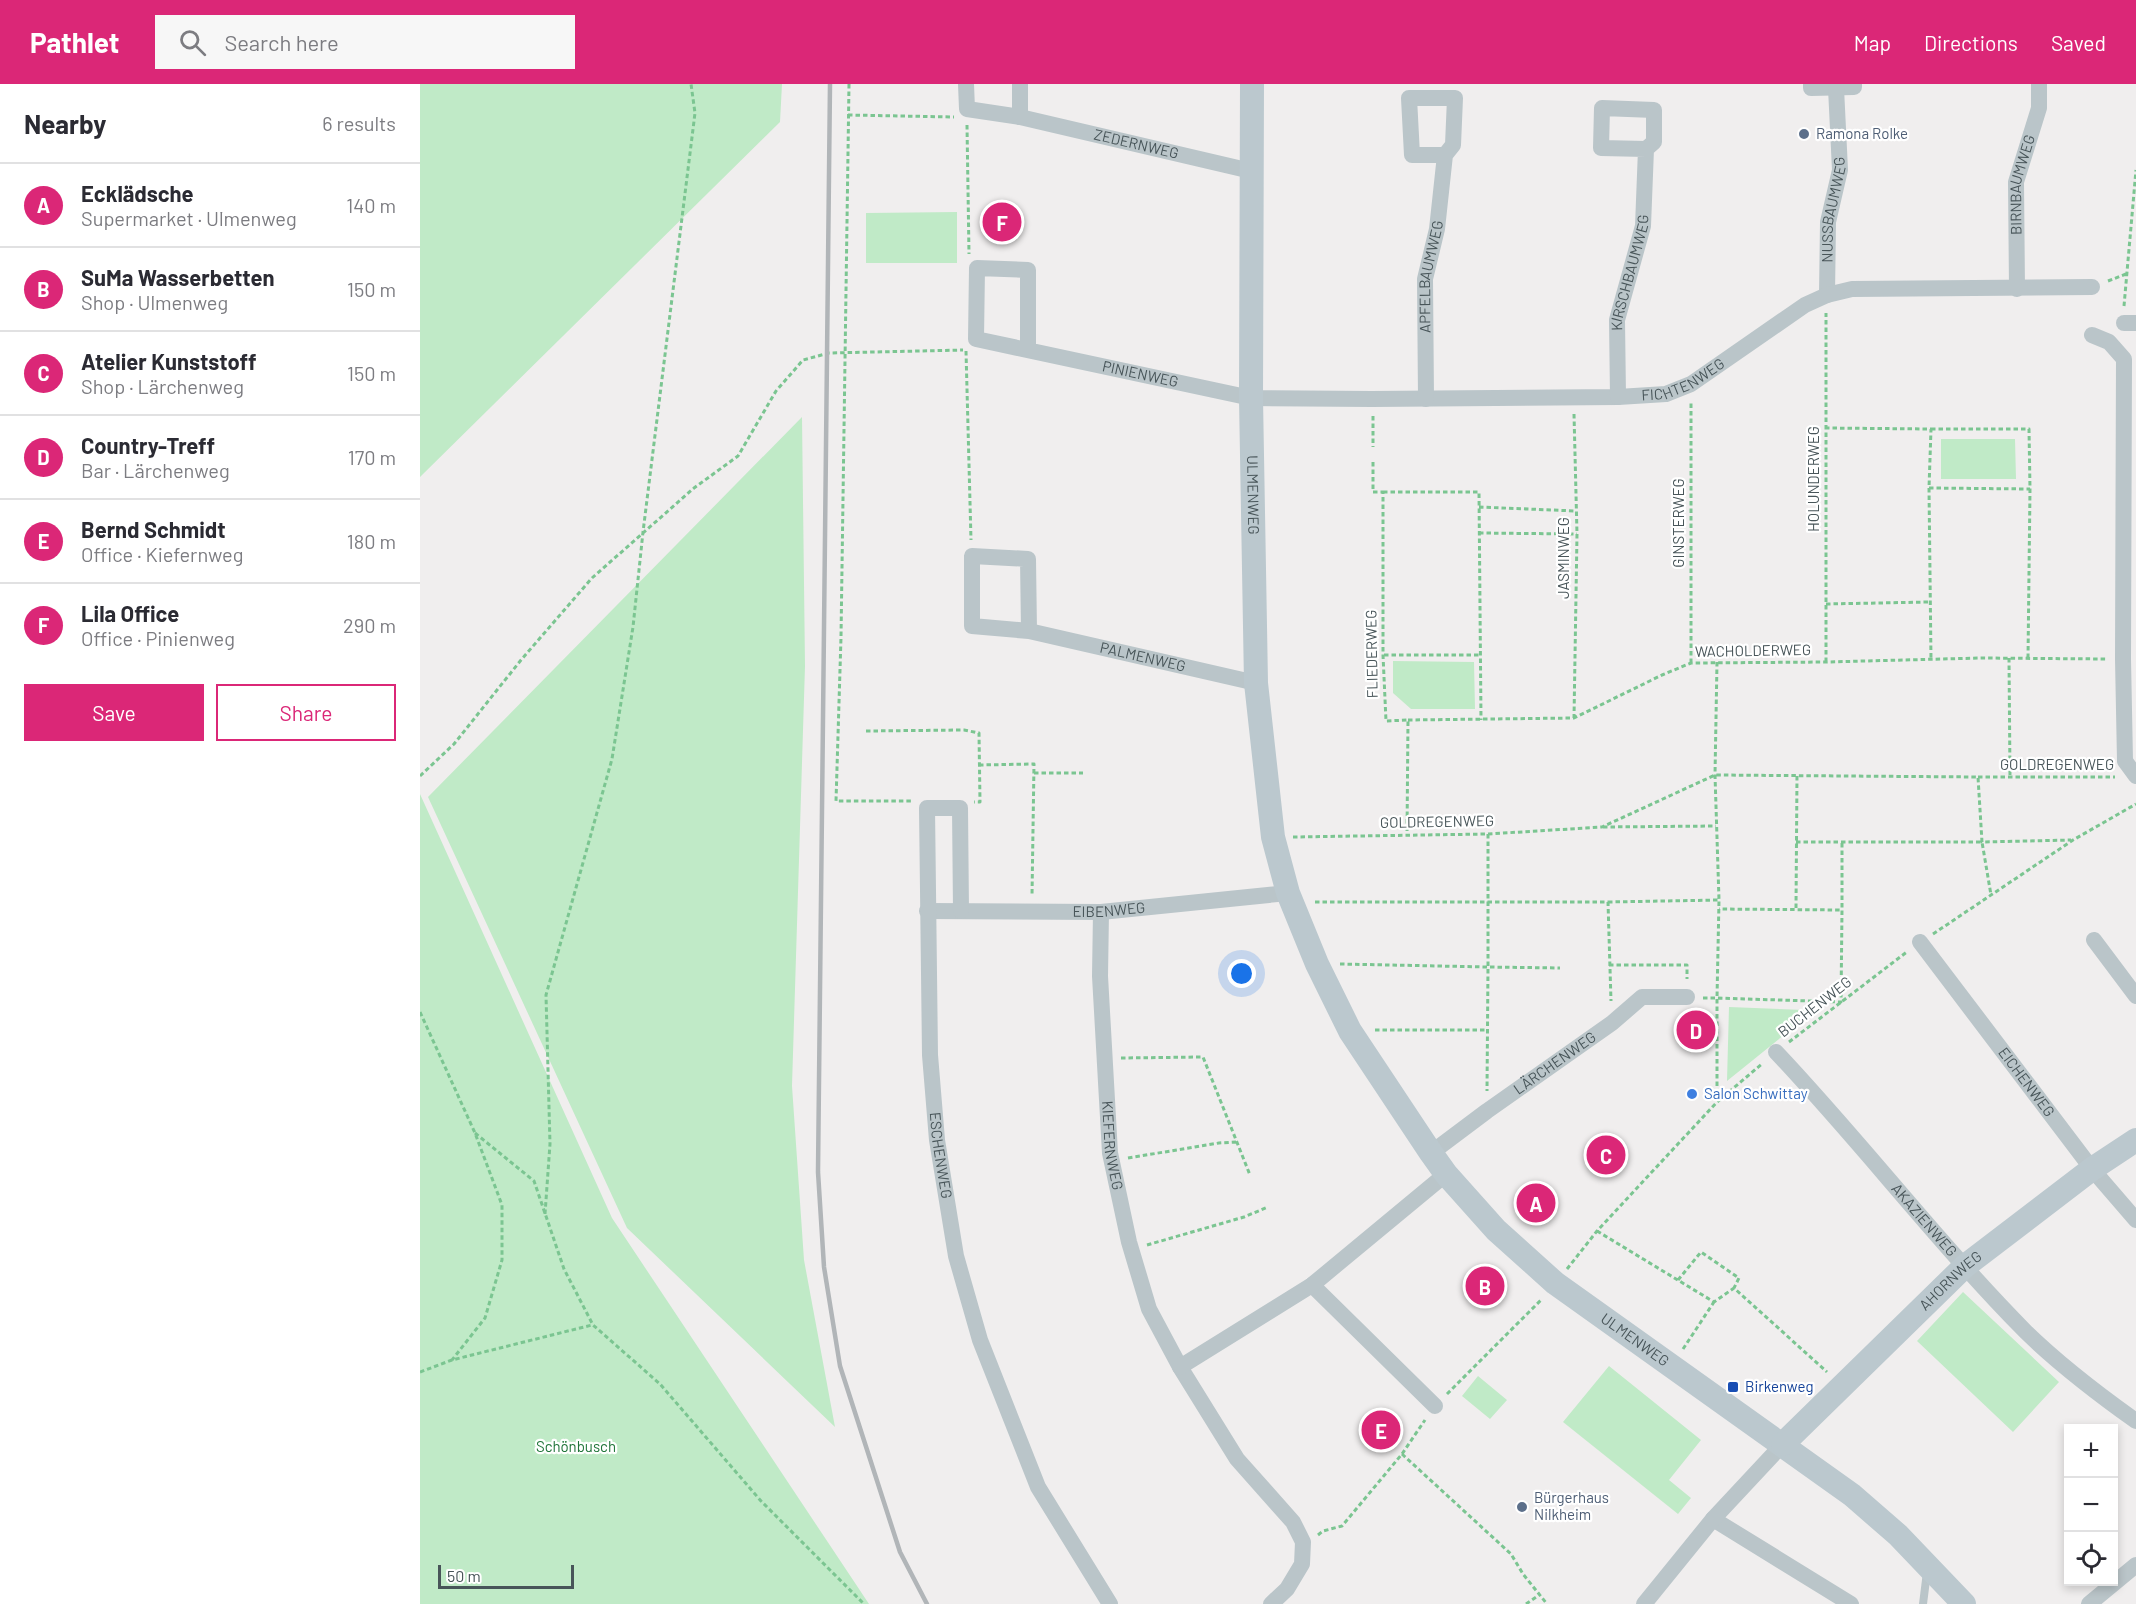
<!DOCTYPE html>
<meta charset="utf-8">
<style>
:root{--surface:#fff;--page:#f7f7f7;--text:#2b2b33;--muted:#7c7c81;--line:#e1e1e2;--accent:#db2777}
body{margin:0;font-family:Barlow,sans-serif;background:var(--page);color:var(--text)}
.controls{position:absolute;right:18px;bottom:18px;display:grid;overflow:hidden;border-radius:0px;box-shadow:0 3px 9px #0003}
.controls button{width:54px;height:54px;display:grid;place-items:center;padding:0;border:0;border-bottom:2px solid var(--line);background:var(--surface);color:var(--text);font:30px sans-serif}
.scale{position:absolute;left:18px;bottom:15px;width:136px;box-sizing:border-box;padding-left:6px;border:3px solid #485559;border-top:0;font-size:16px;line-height:21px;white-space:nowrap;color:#485559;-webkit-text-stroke:4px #fff;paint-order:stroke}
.you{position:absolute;left:822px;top:890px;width:21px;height:21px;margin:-15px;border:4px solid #fff;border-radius:50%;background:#1a73e8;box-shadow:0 0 0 9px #1a73e833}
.badge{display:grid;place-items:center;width:39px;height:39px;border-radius:50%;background:var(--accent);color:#fff;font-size:20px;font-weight:700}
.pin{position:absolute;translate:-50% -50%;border:3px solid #fff;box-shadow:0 2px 6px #0006}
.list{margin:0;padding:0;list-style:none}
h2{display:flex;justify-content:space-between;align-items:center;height:78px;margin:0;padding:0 24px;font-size:26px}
h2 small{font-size:20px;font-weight:400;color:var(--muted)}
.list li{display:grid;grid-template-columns:39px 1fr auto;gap:18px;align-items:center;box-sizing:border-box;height:84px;padding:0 24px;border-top:2px solid var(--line)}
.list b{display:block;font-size:22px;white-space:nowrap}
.list p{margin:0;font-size:20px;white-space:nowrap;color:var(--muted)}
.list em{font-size:20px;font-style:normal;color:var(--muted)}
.actions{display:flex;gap:12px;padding:18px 24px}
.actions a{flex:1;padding:14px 0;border:2px solid var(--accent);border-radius:0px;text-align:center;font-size:21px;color:var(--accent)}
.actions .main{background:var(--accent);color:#fff}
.icon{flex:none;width:33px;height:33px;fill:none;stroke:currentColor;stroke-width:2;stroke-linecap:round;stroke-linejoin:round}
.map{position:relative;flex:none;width:1716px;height:1520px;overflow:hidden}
header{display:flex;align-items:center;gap:36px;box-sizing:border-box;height:84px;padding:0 30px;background:var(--accent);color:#fff}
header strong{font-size:28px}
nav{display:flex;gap:33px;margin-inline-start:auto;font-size:21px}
.search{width:420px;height:54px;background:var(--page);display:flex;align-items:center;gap:15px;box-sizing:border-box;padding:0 21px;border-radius:0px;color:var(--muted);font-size:22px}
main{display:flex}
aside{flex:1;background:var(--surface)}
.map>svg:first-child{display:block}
.green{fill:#c0eac7}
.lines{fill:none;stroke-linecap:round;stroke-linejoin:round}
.path{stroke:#7bc591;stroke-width:3;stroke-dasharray:4.5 3;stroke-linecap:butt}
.lane{stroke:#bac5c9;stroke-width:8}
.street{stroke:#bac5c9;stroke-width:16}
.secondary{stroke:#bbc8ce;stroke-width:24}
.rail{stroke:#b1b5b8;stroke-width:4.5}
.service-dot{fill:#5c6f8a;stroke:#fff;stroke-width:2}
.shop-dot{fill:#3f7fe0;stroke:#fff;stroke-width:2}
.transit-dot{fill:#1a4fb4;stroke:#fff;stroke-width:2}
.labels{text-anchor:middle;stroke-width:4.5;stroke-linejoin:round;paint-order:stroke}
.service-label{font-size:15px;fill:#4e5e75;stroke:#fff;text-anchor:start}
.street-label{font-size:15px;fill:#485559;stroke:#fff}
.shop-label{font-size:15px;fill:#366cbe;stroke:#fff;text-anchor:start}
.transit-label{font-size:15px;fill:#164399;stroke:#fff;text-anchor:start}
.park-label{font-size:15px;fill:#1f7438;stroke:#fff}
</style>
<header>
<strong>Pathlet</strong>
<div class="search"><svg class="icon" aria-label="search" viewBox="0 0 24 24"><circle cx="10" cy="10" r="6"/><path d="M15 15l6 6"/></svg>Search here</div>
<nav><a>Map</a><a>Directions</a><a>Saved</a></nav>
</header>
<main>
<aside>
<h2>Nearby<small>6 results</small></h2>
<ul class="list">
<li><span class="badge">A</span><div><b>Ecklädsche</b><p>Supermarket · Ulmenweg</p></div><em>140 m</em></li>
<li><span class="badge">B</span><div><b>SuMa Wasserbetten</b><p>Shop · Ulmenweg</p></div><em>150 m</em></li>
<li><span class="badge">C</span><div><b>Atelier Kunststoff</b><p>Shop · Lärchenweg</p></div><em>150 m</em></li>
<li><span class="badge">D</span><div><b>Country-Treff</b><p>Bar · Lärchenweg</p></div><em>170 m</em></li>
<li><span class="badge">E</span><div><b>Bernd Schmidt</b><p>Office · Kiefernweg</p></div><em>180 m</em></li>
<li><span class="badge">F</span><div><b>Lila Office</b><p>Office · Pinienweg</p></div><em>290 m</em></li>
</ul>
<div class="actions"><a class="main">Save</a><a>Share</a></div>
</aside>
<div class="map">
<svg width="1716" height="1520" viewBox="0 0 1716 1520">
<rect width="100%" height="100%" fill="#f0eeee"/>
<path class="green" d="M0 0H362L360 38 0 393Z
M537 128V179H446V129Z
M382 333 385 582 372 1002 384 1176 415 1343 207 1144 8 713Z
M1521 355H1595L1596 395H1521Z
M973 577 1054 578 1055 625H991L973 609Z
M0 710 192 1134 449 1520H0Z
M1309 923 1384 926 1385 934 1307 997Z
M1543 1208 1639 1298 1593 1348 1497 1257Z
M1189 1282 1281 1356 1249 1396 1271 1414 1258 1430 1143 1338Z
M1058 1292 1087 1316 1070 1335 1042 1312Z"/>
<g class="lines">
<path class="path" d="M429 0 421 553 416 717H492
M428 31 534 33
M547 41 549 170
M1688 197 1706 190
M1704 222 1716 86
M546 267 551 456
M1154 330 1157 450 1154 634
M953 332V363
M1405 344 1511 345 1509 404 1511 576
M1511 345H1609L1610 405 1608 574
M953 378V408H963V571L966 637 988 636 987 751
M1509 404 1610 405
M963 408H1059L1061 636
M1059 423 1155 427
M1059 449 1157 450
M1406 520 1509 518
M964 571H1061
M1589 574 1590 692
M1297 578 1295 691 1299 816
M1406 578V229
M1271 579V317
M988 636 1154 634 1242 591 1271 579 1406 578 1561 574 1686 575
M446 647 544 646 559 649 560 718H554
M559 681 614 680 612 812
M614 689H663
M0 692 34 660 101 576 172 494 274 404 318 372 356 307 383 276 409 269 543 266
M1558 693H1695
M1183 743 1296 742
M1068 750V883L1140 884
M873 753 1068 750 1182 743 1295 691 1558 693 1562 758 1651 756
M1376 758H1562L1571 811
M1422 759V826
M895 818H1188L1191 917
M1188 818 1299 816 1297 914 1421 918 1422 826 1299 825
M1376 824 1377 691
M1513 850 1653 756 1716 720
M920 880 1068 883 1067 1007
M1189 881H1267V895
M1283 914H1297V1018
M0 928 55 1049 82 1121V1176L65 1234 32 1276
M955 946H1067
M1369 958 1488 867
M701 974 783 973 830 1091
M55 1049 114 1097 144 1185 173 1241 240 1300 341 1417 444 1520
M708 1074 799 1059 816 1058
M125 1130 130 1060 126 911 192 675 213 543 223 448 275 29 271 0
M1177 1147 1294 1218 1314 1204 1407 1288
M727 1161 824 1133 848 1123
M1147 1185 1177 1147 1297 1018 1343 979
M1258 1196 1281 1168 1319 1194 1314 1204
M1263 1265 1294 1218
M0 1288 32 1276 172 1241
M1027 1310 1122 1215
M982 1370 1091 1470 1103 1490 1127 1520
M898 1451 903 1447 922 1442 982 1370 1005 1336
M1106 1520 1119 1511"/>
<path class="lane" d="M1503 1520 1507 1488"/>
<g class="street">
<path id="s1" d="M546 0 547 25 600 33 831 87"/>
<path d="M600 0V33"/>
<path d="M1391 0V4L1434 3V0"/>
<path id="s2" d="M1597 205 1596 98 1619 24V0"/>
<path id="s3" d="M1407 211 1408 138 1420 86 1416 4"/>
<path d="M1704 239H1716"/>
<path d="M1672 251 1689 258 1704 275 1703 575 1705 677 1716 692"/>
<path id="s4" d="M608 265V186L557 184 556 255 831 314 952 315 1198 313 1246 310 1271 300 1385 221 1407 211 1432 205 1672 203"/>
<path id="s5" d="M1198 313 1197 236 1223 142 1226 65 1234 58V26L1182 24 1181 64 1226 65"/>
<path id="s6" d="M1006 315 1005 195 1017 145 1025 71 1033 61 1035 14H989L992 71H1025"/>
<path id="s7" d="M609 547 608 475 552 472V542L609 547 836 599"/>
<path id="s8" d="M507 827 681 828 868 809"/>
<path id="s9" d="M541 827 540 724H507L510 971 517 1056 536 1172 560 1256 618 1403 690 1520"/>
<path id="s10" d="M681 828 680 892 690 1069 709 1158 729 1225 760 1283 817 1375 873 1438 883 1458 882 1480 867 1505 851 1520"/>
<path d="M1674 856 1716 912"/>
<path id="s11" d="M1500 858 1672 1085 1716 1136"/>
<path id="s12" d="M1356 968C1442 1059 1518 1159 1606 1248 1640 1281 1678 1310 1716 1337"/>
<path id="s13" d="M1011 1069 1067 1027 1192 939 1222 913H1267"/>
<path d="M892 1201 1015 1322"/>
<path d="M760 1283 892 1201 1026 1090"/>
<path d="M1293 1435 1431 1520"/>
<path d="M1224 1520 1293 1435 1363 1360"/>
<path d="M1669 1520 1716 1481"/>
</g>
<g class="secondary">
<path id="s14" d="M832 0 831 314 836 599 853 753 868 809 897 880 930 947 1011 1069 1026 1090 1076 1146 1135 1199 1432 1411 1478 1451 1544 1520"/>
<path id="s15" d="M1363 1360 1545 1182 1672 1085 1716 1056"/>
</g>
<path class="rail" d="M410 0 398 1088 404 1183 420 1282 480 1468 507 1520"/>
</g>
<g class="service-dot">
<circle cx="1384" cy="50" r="6"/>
<circle cx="1102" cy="1423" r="6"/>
</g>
<circle class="shop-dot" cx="1272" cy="1010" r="6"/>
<rect class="transit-dot" x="1307" y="1297" width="12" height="12" rx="3"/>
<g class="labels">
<g class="service-label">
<text x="1396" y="55">Ramona Rolke</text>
<text x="1114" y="1419">Bürgerhaus<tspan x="1114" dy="17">Nilkheim</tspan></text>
</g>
<g class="street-label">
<text dy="5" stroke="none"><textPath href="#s1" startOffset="198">ZEDERNWEG</textPath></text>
<text dy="5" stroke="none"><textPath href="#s2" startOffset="105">BIRNBAUMWEG</textPath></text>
<text dy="5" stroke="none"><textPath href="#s3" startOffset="86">NUSSBAUMWEG</textPath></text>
<text dy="5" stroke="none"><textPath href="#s5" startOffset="126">KIRSCHBAUMWEG</textPath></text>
<text dy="5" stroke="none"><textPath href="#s6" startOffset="123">APFELBAUMWEG</textPath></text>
<text dy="5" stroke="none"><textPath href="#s4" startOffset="369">PINIENWEG</textPath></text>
<text dy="5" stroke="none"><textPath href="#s4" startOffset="918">FICHTENWEG</textPath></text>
<text transform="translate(1394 395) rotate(-90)" y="5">HOLUNDERWEG</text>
<text dy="5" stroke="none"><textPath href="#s14" startOffset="411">ULMENWEG</textPath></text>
<text transform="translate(1259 439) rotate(-90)" y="5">GINSTERWEG</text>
<text transform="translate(1144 474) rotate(-90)" y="5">JASMINWEG</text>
<text transform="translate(1333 567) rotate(-1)" y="5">WACHOLDERWEG</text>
<text transform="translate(952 570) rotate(-91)" y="5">FLIEDERWEG</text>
<text dy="5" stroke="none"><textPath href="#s7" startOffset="372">PALMENWEG</textPath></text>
<text x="1637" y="686">GOLDREGENWEG</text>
<text transform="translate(1017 738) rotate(-1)" y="5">GOLDREGENWEG</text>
<text dy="5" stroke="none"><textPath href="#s8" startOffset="182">EIBENWEG</textPath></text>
<text transform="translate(1395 923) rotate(-38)" y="5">BUCHENWEG</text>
<text dy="5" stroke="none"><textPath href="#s13" startOffset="153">LÄRCHENWEG</textPath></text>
<text dy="5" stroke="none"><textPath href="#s11" startOffset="176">EICHENWEG</textPath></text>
<text dy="5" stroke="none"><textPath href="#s10" startOffset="234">KIEFERNWEG</textPath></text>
<text dy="5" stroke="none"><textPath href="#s9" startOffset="484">ESCHENWEG</textPath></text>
<text dy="5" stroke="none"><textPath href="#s12" startOffset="224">AKAZIENWEG</textPath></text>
<text dy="5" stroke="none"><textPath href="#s15" startOffset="234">AHORNWEG</textPath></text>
<text dy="5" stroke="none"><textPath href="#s14" startOffset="1388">ULMENWEG</textPath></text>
</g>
<g class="shop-label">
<text x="1284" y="1015">Salon Schwittay</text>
</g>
<g class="transit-label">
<text x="1325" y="1308">Birkenweg</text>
</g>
<g class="park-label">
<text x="156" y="1368">Schönbusch</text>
</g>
</g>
</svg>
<div class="controls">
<button>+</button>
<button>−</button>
<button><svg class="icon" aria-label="locate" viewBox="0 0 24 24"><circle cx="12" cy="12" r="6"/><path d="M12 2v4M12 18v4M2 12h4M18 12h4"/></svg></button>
</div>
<div class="scale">50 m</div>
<div class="you"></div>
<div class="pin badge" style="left:1116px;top:1119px">A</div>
<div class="pin badge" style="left:1065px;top:1202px">B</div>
<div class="pin badge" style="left:1186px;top:1071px">C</div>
<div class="pin badge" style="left:1276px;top:946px">D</div>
<div class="pin badge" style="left:961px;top:1346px">E</div>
<div class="pin badge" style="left:582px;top:138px">F</div>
</div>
</main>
